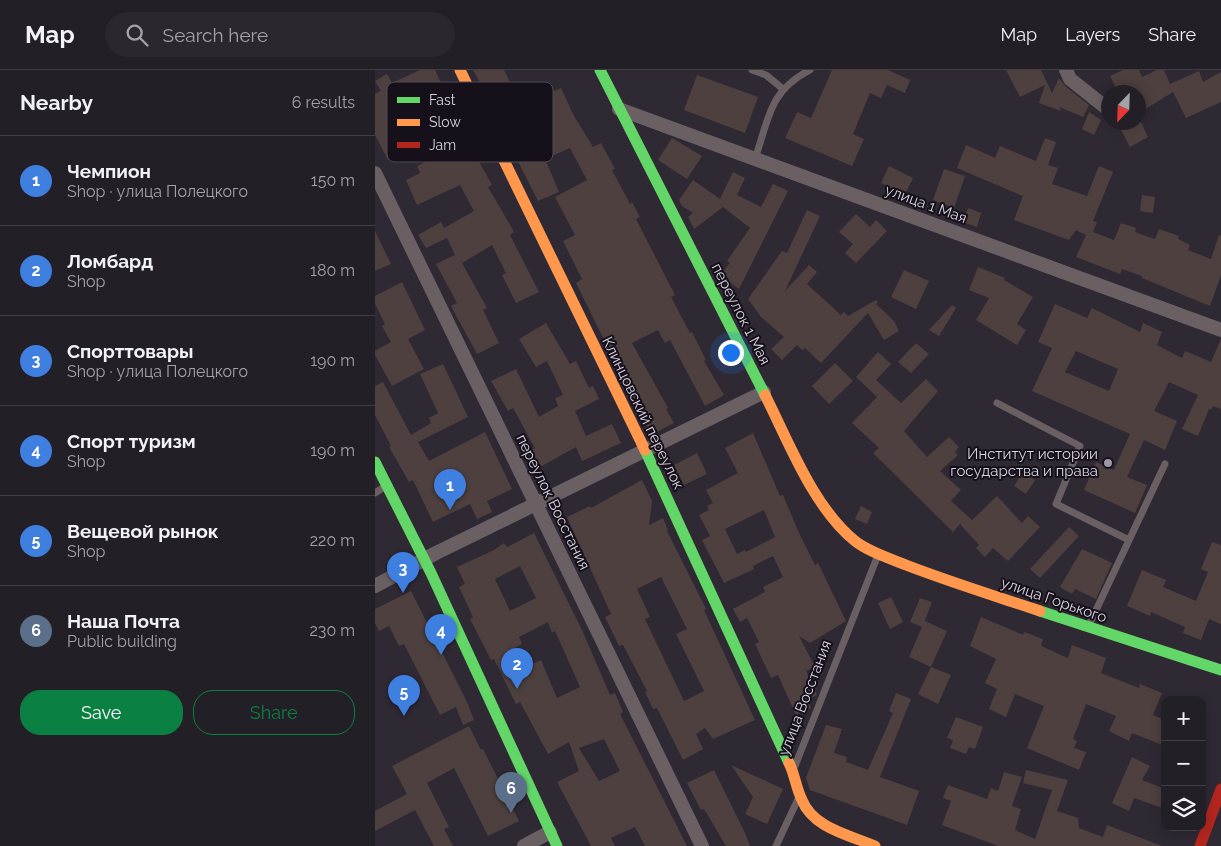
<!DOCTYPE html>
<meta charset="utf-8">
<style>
:root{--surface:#231f27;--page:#2b272f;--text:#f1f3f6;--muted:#a3a2a7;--line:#403d44;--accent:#0b8043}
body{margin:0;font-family:Raleway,sans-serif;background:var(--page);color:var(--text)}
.controls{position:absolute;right:15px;bottom:15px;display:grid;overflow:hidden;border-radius:10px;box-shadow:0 2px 12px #0003}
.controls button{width:45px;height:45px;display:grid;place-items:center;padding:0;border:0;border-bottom:1px solid var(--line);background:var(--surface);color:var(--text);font:25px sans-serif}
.compass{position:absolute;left:726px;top:15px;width:45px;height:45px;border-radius:50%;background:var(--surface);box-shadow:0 2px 12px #0003;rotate:203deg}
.you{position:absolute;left:355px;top:282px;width:18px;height:18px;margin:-12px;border:4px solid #fff;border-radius:50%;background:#1a73e8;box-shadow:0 0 0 8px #1a73e833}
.badge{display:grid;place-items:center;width:32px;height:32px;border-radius:50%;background:var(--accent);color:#fff;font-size:16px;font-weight:700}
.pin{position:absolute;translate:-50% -41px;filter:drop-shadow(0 1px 2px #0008)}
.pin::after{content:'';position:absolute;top:26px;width:18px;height:15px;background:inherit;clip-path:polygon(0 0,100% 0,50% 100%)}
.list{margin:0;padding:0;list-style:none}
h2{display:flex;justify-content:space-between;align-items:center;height:65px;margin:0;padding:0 20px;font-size:21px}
h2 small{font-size:16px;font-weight:400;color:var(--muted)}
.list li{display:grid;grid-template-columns:32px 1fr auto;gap:15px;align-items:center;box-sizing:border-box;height:90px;padding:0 20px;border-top:1px solid var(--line)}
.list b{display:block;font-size:19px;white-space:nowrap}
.list p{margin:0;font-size:16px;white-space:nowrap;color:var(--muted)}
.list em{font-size:16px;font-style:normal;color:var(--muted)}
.actions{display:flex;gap:10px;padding:15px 20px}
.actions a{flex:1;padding:11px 0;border:1px solid var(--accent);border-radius:20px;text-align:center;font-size:18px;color:var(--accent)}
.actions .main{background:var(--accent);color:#fff}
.icon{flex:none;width:28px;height:28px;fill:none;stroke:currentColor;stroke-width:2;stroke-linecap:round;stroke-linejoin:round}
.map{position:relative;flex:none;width:846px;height:776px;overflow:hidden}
header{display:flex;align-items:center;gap:30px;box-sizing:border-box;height:70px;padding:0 25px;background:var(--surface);border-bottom:1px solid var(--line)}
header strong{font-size:24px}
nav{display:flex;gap:28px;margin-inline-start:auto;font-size:18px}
.search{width:350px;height:45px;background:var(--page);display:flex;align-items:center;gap:12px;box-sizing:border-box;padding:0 18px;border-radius:28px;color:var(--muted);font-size:19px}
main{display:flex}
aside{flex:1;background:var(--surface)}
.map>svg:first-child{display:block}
.building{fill:#4e403e;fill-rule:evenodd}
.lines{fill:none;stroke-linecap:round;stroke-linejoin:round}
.lane{stroke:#6a6064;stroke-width:7}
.street{stroke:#6a6064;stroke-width:14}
.fast{stroke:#63d668;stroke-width:11}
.slow{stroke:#ff974d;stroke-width:11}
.jam{stroke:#b3261e;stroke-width:11}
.poi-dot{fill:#9e98a4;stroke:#151019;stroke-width:2}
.labels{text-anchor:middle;stroke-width:4;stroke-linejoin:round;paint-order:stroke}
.street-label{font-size:15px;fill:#d9d3e0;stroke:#151019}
.poi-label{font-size:15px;fill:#d9d3e0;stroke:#151019;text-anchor:end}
.key{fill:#151019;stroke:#504a55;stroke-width:1}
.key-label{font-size:14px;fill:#d9d3e0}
</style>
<header>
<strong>Map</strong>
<div class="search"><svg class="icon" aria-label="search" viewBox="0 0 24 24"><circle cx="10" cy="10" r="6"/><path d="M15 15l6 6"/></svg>Search here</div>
<nav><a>Map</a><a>Layers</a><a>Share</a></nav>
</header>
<main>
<aside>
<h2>Nearby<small>6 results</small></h2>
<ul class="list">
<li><span class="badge" style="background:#3f7fe0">1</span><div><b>Чемпион</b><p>Shop · улица Полецкого</p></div><em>150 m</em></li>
<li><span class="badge" style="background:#3f7fe0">2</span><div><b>Ломбард</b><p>Shop</p></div><em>180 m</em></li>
<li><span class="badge" style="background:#3f7fe0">3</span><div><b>Спорттовары</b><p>Shop · улица Полецкого</p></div><em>190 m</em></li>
<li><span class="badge" style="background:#3f7fe0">4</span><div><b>Спорт туризм</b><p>Shop</p></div><em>190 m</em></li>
<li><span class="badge" style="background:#3f7fe0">5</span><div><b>Вещевой рынок</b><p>Shop</p></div><em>220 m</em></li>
<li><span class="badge" style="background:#5c6f8a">6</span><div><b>Наша Почта</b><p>Public building</p></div><em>230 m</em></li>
</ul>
<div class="actions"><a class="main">Save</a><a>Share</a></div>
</aside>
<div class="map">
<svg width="846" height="776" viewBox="0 0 846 776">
<rect width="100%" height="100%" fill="#2f2934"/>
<path class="building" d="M45 0H60L67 15 65 16 81 50 117 115 113 117 139 162 135 165 164 222 141 233 127 205 131 203 117 175 87 193 112 238 108 240 124 273 102 284 76 236 82 233 61 194 80 185 72 168 51 178 43 165 66 152 69 158 99 141 85 115 42 135 31 110 45 103 42 96 70 83 49 50 23 64 31 81 13 90 0 65V24L6 21 0 11 12 4 17 13Z
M98 0H129L139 20 116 33Z
M457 0H513L535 10 530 23 512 15 506 28 495 23 478 64 489 69 477 96 410 68 422 42 436 48Z
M631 0H666L677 23 684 8 690 16 714 35 708 47 684 37 686 41 664 33 670 15 645 27Z
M748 0H764L767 7 782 0H789L795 14 824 1 828 12 846 2V32L811 48 798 22 764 43V22H743L735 6Z
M322 5 383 27 370 63 309 40Z
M186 18 199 46 218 77 226 73 240 99 237 100 255 134 257 132 265 147 261 149 300 225 296 227 315 263 317 262 331 290 329 291 349 325 330 336 295 270 290 273 283 260 257 273 293 338 291 339 299 353 276 365 201 213 207 209 188 171 200 165 180 127 212 110 195 78 170 89 184 122 163 131 125 56 128 55 123 47Z
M714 42 726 50 719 65 707 59Z
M742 52H766L773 67 755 77Z
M297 68 327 86 312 109 283 90Z
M670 68 681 72 673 95 683 98 677 114 712 126 724 96 738 102 718 151 722 152 718 162 739 170 746 153 761 158 760 162 780 169 784 159 804 166 803 169 815 175 813 180 836 189 844 165 846 166V205L835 236 767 208V206L747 199 745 204 701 187 711 165 701 160 694 170 639 150 648 126 582 98 591 75 620 88 625 76 661 91Z
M514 96 538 108 530 124 506 113Z
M569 99 590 106 579 138 558 130Z
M358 102 370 108 362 125 386 137 398 114 413 121 364 219 345 205 355 193 352 191 375 158 348 137 319 159 313 147 318 143 307 136 304 130 318 110 345 129Z
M767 125 780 127 778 143 765 141Z
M593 138 606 143 602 157 588 152Z
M432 140 445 146 410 221 434 195 442 202 432 214 466 245 469 242 473 246 501 230 503 232 501 234 519 251 524 261 509 270 493 243 446 293 430 278 427 280 422 275 407 290 396 279 409 267 386 247 373 229 407 181 412 183Z
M481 144 495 157 501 150 512 161 481 193 470 183 478 174 464 162Z
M0 161 16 194 0 201Z
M603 197 630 208 629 210 658 227 642 254 651 260 642 275 601 250 614 228 594 220Z
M529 200 554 211 541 239 516 227Z
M27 212 50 260 33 269 49 299 17 316 0 285V281L16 272 7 256 10 254 0 234V226Z
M680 234 712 248 717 238 765 262 768 253 787 262 782 275 807 288 810 281 836 292 846 269V339L838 336 836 340 834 339 823 366 807 359 823 325 794 312 779 341 802 351 790 380 769 370 752 407 772 415 760 443 709 420 721 392 739 400 755 364 657 321 677 278 663 272ZM701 281 743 299 734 321 690 302Z
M577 235 581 238 564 266 554 260Z
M171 253 195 294 201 291 214 318 218 316 224 329 200 341 211 366 237 354 246 373 207 391 201 377 165 397 155 380 160 378 138 338 133 341 116 311 141 299 164 347 183 336 180 328 188 325 172 291 161 297 144 269Z
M541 273 554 284 536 303 523 292Z
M503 282 516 294 501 310 526 333 551 309 563 321 529 361 552 387 574 367 584 377 580 382 583 385 565 401 586 420 576 431 597 450 622 426 647 453 653 446 665 457 633 491 618 478 610 487 601 478 604 475 585 454 578 462 498 383 504 378 477 353 502 327 481 307Z
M460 293 478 311 454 334 437 316Z
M68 294 93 347 43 372 54 391 110 362 137 419 112 431 117 442 102 449 95 434 58 452 38 410 34 412 14 377 16 376 0 345V316L8 312 36 365 56 353 54 348 63 343 45 304Z
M378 363 405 426 408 425 424 463 440 495 443 493 471 551 435 573 424 566 440 597 431 601 442 625 432 630 436 638 421 645 403 605 396 608 380 574 384 572 372 548 365 552 358 539 390 522 388 517 408 507 398 486 378 496 379 499 349 513 327 470 335 466 324 445 334 440 332 436 338 433 331 420 363 403 350 378ZM389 440 400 467 371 482 370 480 362 484 350 459Z
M322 383 332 404 309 415 299 395Z
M648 402 660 410 651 424 639 416Z
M267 410 277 431 274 455 288 448 293 460 292 461 331 539 329 540 380 650 338 669 330 658 321 664 328 679 308 690 282 638 278 639 270 622 272 621 248 575 244 576 230 547 236 544 192 447 215 436 216 438ZM286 507 312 559 301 564 329 621 309 631 270 549 275 547 262 519Z
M486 436 497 442 492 454 480 449Z
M694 457 704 466 665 508 655 499Z
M159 463 207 560 235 625 240 623 248 642 245 644 312 776H270L260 757 236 768 240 776H216L182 712 204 701 194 672 173 684 145 632 141 634 119 589 116 590 95 549 98 547 84 517 90 514 82 497 119 480 129 473 132 477ZM145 496 161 528 135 541 120 509ZM173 552 177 563 180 561 205 617 182 628 166 590 146 599 136 580 147 574 144 567ZM229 669 245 701 224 711 204 678Z
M837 472 846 475V554L834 549 826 570 808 563 810 557 776 542 775 546 752 536 767 500 791 510 788 517 821 531 833 502 826 499Z
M707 479 737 493 721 529 700 519 697 524 685 517Z
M36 521 92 632 99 650 88 655 81 637 65 645 29 574 24 576 14 556 4 561 0 553V539Z
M516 527 528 552 515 559 503 533Z
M545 528 557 532 549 553 550 551 572 561 556 597 534 587 547 557 535 552Z
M606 547 648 565 649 562 668 569 666 576 693 588 697 575 731 588 726 603 764 618 765 614 787 623 778 645 790 650V676L757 663 754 671 734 661 741 646 711 634 698 669 702 671 699 678 711 682 704 700 652 678 669 636 640 624 631 647 614 639 622 619 610 613 621 589 595 576Z
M556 597 576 605 563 634 543 624Z
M521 623 536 629 505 707 544 721 532 755 435 720 431 708 451 655 467 659 459 683 472 687 471 692 493 700 518 643 514 641Z
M581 647 608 657 600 679 594 677 591 684 575 678 578 670 572 668Z
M94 656 106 680 108 679 144 751 113 766 79 698 52 713 74 757 69 759 78 776H59L40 740 0 761V741L32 724 17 696Z
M757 687 775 696 767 710 790 719V739L759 728 754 741 737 733Z
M356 695 408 719 392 754 370 744 378 727Z
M339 700 370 763 375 776H351L329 739 326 740 312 713Z
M651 700 693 710 682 741 703 748 704 758 728 767 732 755 787 776H623L567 755 576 731 568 728 573 715 612 729 616 718 623 721 629 702 647 707 637 736 646 739 640 760 660 769 677 720 648 713Z"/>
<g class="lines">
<path class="lane" d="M377 0 391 5 408 19
M380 89C394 48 394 21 435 0
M622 333 705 376 681 434 754 470
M0 423 11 416
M714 555 790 394
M420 696 503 485
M401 776 423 729"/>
<path class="street" d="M691 0 695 9 734 40
M244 39 846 260
M0 103 327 776
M0 516 61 483 389 322
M149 776 175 762"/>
<path class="fast" d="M225 0 390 325
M270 380 414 693
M0 392 56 503 182 776
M665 541 846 600"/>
<path class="slow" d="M85 0 270 380
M390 325C414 372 438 437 480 471 494 482 514 488 531 495 575 512 620 526 665 541
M414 693C420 705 421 718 427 730 438 758 474 765 500 776"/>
<path class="jam" d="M825 776 846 719"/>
</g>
<circle class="poi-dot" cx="733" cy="393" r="5"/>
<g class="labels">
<g class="street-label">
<text transform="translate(551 134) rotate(20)" y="5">улица 1 Мая</text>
<text transform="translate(366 244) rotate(63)" y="5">переулок 1 Мая</text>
<text transform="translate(268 343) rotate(64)" y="5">Клинцовский переулок</text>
<text transform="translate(178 432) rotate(64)" y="5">переулок Восстания</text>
<text transform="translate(679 530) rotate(19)" y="5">улица Горького</text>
<text transform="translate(430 628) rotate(-69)" y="5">улица Восстания</text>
</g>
<g class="poi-label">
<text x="723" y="389">Институт истории<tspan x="723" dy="17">государства и права</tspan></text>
</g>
</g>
<rect x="12" y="12" width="166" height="80" rx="8" class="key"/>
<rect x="22" y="27" width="23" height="6" fill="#63d668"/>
<rect x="22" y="49" width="23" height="7" fill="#ff974d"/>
<rect x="22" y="72" width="23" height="6" fill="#b3261e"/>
<g class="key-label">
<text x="54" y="35">Fast</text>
<text x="54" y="57">Slow</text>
<text x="54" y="80">Jam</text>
</g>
</svg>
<div class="controls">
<button>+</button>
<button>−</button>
<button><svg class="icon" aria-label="layers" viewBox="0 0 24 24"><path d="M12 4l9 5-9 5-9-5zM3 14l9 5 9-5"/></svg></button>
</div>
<svg class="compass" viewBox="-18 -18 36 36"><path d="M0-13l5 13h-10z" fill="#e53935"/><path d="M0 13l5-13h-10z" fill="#a3a2a7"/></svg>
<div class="you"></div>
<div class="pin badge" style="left:75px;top:440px;background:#3f7fe0">1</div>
<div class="pin badge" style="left:142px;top:619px;background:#3f7fe0">2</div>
<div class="pin badge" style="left:28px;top:523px;background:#3f7fe0">3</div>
<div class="pin badge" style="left:66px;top:585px;background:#3f7fe0">4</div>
<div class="pin badge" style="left:29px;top:646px;background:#3f7fe0">5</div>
<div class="pin badge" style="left:136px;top:743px;background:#5c6f8a">6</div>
</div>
</main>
